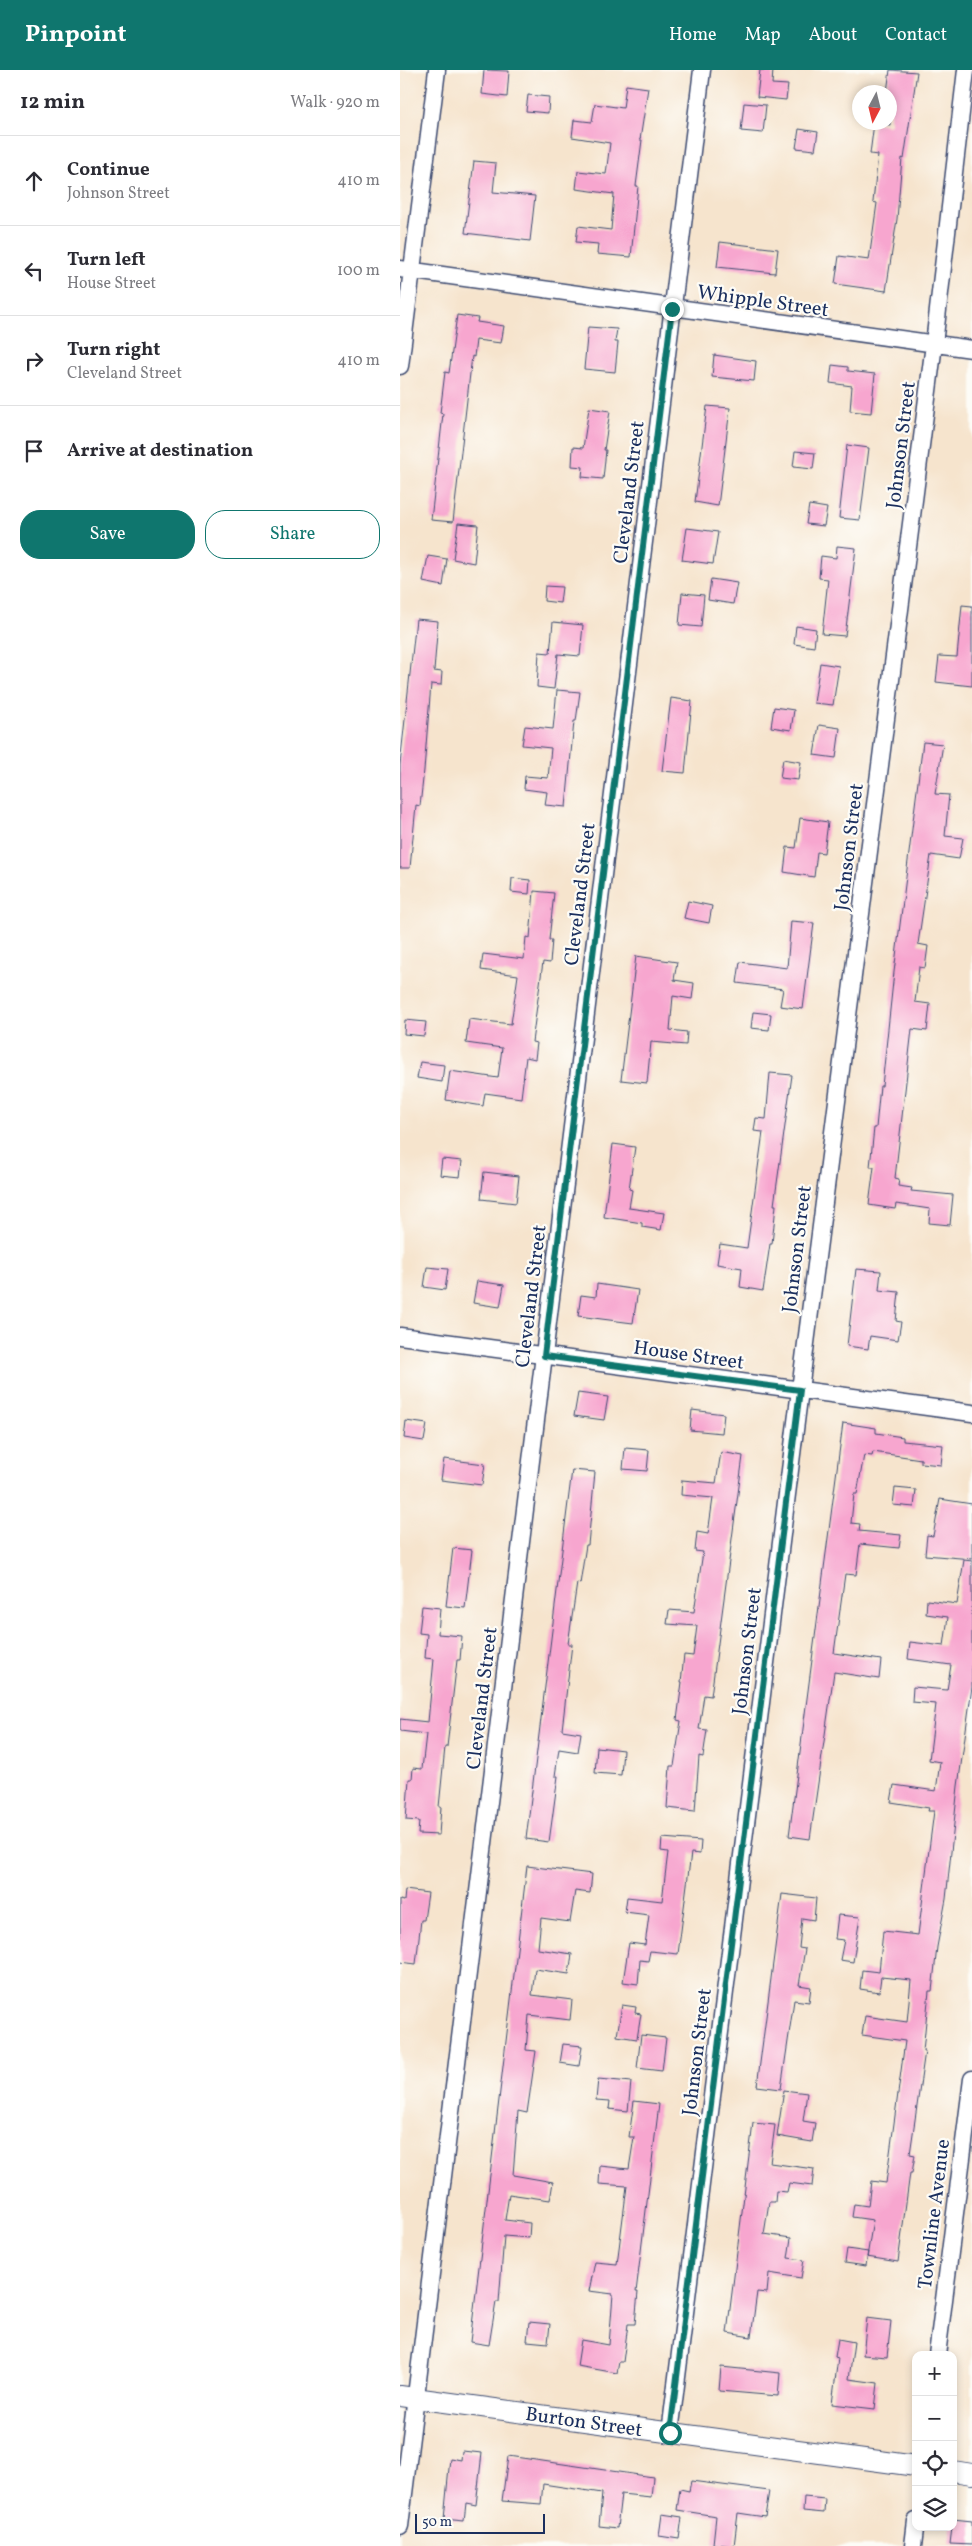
<!DOCTYPE html>
<meta charset="utf-8">
<style>
:root{--surface:#fff;--page:#f7f7f7;--text:#2b2b33;--muted:#7c7c81;--line:#e1e1e2;--accent:#0f766e}
body{margin:0;font-family:Vollkorn,serif;background:var(--page);color:var(--text)}
.controls{position:absolute;right:15px;bottom:15px;display:grid;overflow:hidden;border-radius:10px;box-shadow:0 2px 8px #0003}
.controls button{width:45px;height:45px;display:grid;place-items:center;padding:0;border:0;border-bottom:1px solid var(--line);background:var(--surface);color:var(--text);font:25px sans-serif}
.compass{position:absolute;left:452px;top:15px;width:45px;height:45px;border-radius:50%;background:var(--surface);box-shadow:0 2px 8px #0003;rotate:187deg}
.scale{position:absolute;left:15px;bottom:12px;width:130px;box-sizing:border-box;padding-left:5px;border:2px solid #1b2f5e;border-top:0;font-size:14px;line-height:18px;white-space:nowrap;color:#1b2f5e;-webkit-text-stroke:4px #fdfcf7;paint-order:stroke}
.stop{position:absolute;width:15px;height:15px;margin:-11px;border:4px solid #0f766e;border-radius:50%;background:#fff}
.stop.end{background:#0f766e;border-color:#fff;box-shadow:0 1px 5px #0008}
.list{margin:0;padding:0;list-style:none}
h2{display:flex;justify-content:space-between;align-items:center;height:65px;margin:0;padding:0 20px;font-size:21px}
h2 small{font-size:16px;font-weight:400;color:var(--muted)}
.list li{display:grid;grid-template-columns:32px 1fr auto;gap:15px;align-items:center;box-sizing:border-box;height:90px;padding:0 20px;border-top:1px solid var(--line)}
.list b{display:block;font-size:19px;white-space:nowrap}
.list p{margin:0;font-size:16px;white-space:nowrap;color:var(--muted)}
.list em{font-size:16px;font-style:normal;color:var(--muted)}
.actions{display:flex;gap:10px;padding:15px 20px}
.actions a{flex:1;padding:11px 0;border:1px solid var(--accent);border-radius:20px;text-align:center;font-size:18px;color:var(--accent)}
.actions .main{background:var(--accent);color:#fff}
.icon{flex:none;width:28px;height:28px;fill:none;stroke:currentColor;stroke-width:2;stroke-linecap:round;stroke-linejoin:round}
.map{position:relative;flex:none;width:572px;height:2476px;overflow:hidden}
header{display:flex;align-items:center;gap:30px;box-sizing:border-box;height:70px;padding:0 25px;background:var(--accent);color:#fff}
header strong{font-size:24px}
nav{display:flex;gap:28px;margin-inline-start:auto;font-size:18px}
main{display:flex}
aside{flex:1;background:var(--surface)}
.map>svg:first-child{display:block}
.building{fill:#f7a6cf}
.lines{fill:none;stroke-linecap:round;stroke-linejoin:round}
.minor-casing{stroke:#3c4a6f;stroke-width:19}
.tertiary-casing{stroke:#3c4a6f;stroke-width:22}
.minor{stroke:#fff;stroke-width:16}
.tertiary{stroke:#fff;stroke-width:20}
.route{stroke:#0f766e;stroke-width:6}
.labels{text-anchor:middle;stroke-width:4.5;stroke-linejoin:round;paint-order:stroke}
.street-label{font-size:20px;fill:#1b2f5e;stroke:#fdfcf7}
</style>
<header>
<strong>Pinpoint</strong>
<nav><a>Home</a><a>Map</a><a>About</a><a>Contact</a></nav>
</header>
<main>
<aside>
<h2>12 min<small>Walk · 920 m</small></h2>
<ul class="list">
<li><svg class="icon" aria-label="ahead" viewBox="0 0 24 24"><path d="M12 20V5M6 11l6-6 6 6"/></svg><div><b>Continue</b><p>Johnson Street</p></div><em>410 m</em></li>
<li><svg class="icon" aria-label="left" viewBox="0 0 24 24"><path d="M17 20v-9H6M10 6l-5 5 5 5"/></svg><div><b>Turn left</b><p>House Street</p></div><em>100 m</em></li>
<li><svg class="icon" aria-label="right" viewBox="0 0 24 24"><path d="M7 20v-9h11M14 6l5 5-5 5"/></svg><div><b>Turn right</b><p>Cleveland Street</p></div><em>410 m</em></li>
<li><svg class="icon" aria-label="arrive" viewBox="0 0 24 24"><path d="M6 21V4h12l-3 4 3 4H6"/></svg><div><b>Arrive at destination</b></div></li>
</ul>
<div class="actions"><a class="main">Save</a><a>Share</a></div>
</aside>
<div class="map">
<svg width="572" height="2476" viewBox="0 0 572 2476">
<rect width="100%" height="100%" fill="#fdfcf7"/>
<filter id="ink" filterUnits="userSpaceOnUse"><feTurbulence type="fractalNoise" baseFrequency=".02" numOctaves="2"/><feDisplacementMap in="SourceGraphic" scale="10" xChannelSelector="R" yChannelSelector="G"/><feConvolveMatrix kernelMatrix="1 2 1 2 8 2 1 2 1" color-interpolation-filters="sRGB"/></filter>
<filter id="wash" filterUnits="userSpaceOnUse"><feTurbulence type="fractalNoise" baseFrequency=".0096" numOctaves="4" result="noise"/><feDisplacementMap in="SourceGraphic" scale="20" xChannelSelector="R" yChannelSelector="G"/><feGaussianBlur stdDeviation="1.12" result="paint"/><feColorMatrix in="noise" values="0 0 0 0 0 0 0 0 0 0 0 0 0 0 0 0 0 1.4 0 .05"/><feComposite in="paint" operator="in"/></filter>
<g filter="url(#wash)">
<rect width="100%" height="100%" fill="#f6e4cd"/>
<g id="blocks">
<path class="building" d="M84 0 109 1 107 27 82 24Z
M360 0H373L372 14 388 15 386 30 357 27Z
M490 0 517 2 504 89 502 88 497 149 486 221 435 214 439 186 469 190 477 133 473 132 478 85 470 84 474 53 490 55V22H487Z
M226 15 248 18 240 70H242L236 116H238L231 187 197 184 198 174 176 172 178 156 211 160 214 124 176 119 178 101 206 104 210 73 172 67 174 50 192 52 195 34 223 38Z
M128 25 149 27 148 43 126 41Z
M344 33 366 35 363 63 341 61Z
M399 59 418 62 415 80 396 78Z
M74 91 96 93 93 122 135 126 130 171 65 163Z
M320 172 378 179 375 203 317 197Z
M57 245 78 248 77 252 104 256 101 273 76 270 74 287 72 286 53 452 31 450 43 344 40 343 45 302 49 303Z
M188 257 217 259 215 272H218L215 302 184 299Z
M314 285 356 291 354 311 312 307Z
M432 295 448 297V301L475 304 471 343 450 341 452 316 430 313Z
M307 336 330 338 318 436 295 432Z
M189 338 210 341 204 380H206L203 409 182 407 183 397 172 396 173 377 183 378Z
M447 375 469 378 460 450 439 448Z
M395 381 415 383 413 399 393 397Z
M409 435 427 438 424 456 406 454Z
M58 453 78 455 74 493 53 489Z
M287 458 318 462 313 494 282 490Z
M437 476 456 478 445 566 422 564 428 509 419 508 421 486 436 488Z
M28 486 47 489 43 516 23 512Z
M311 509 337 513 333 534 308 530Z
M145 516 162 517 160 533 144 531Z
M282 523 304 525 301 557 279 555Z
M562 535 572 536V616L536 612 539 586 557 587Z
M16 549 38 551 34 601 42 602 41 615 31 614 24 700 20 736 16 735 10 798H0V695Z
M153 552 183 555 180 586 158 584 154 619 137 617 139 582 150 583Z
M396 556 416 559 414 577 394 574Z
M420 593 439 596 433 635 414 633Z
M157 620 180 622 176 651H174L166 737 145 735 147 722 124 719 125 706 148 708 151 678 122 675 125 656 153 659Z
M271 628 292 631 285 703 262 701Z
M374 637 394 640 391 660 371 657Z
M419 655 440 658 436 688 414 685Z
M523 672 543 674 535 724 549 725 545 766 563 768 559 789 531 785 518 874 528 876 525 898 519 897 515 932 530 934 527 961 512 959 495 1108 499 1109 498 1116 512 1118 511 1121 553 1125 550 1155 529 1153 530 1139 496 1134 495 1139 469 1135 474 1097H470L474 1058H476L480 1016H482L494 902Z
M383 689 401 692 398 710 380 708Z
M400 748 428 752 424 783 417 782 414 807 384 802 387 777 396 778Z
M112 808 130 810 129 824 111 822Z
M134 821 154 823 149 870H152L150 893 143 892 132 972 137 973 135 989 126 987 121 1028 85 1023 83 1036 46 1030 50 1001 98 1008 102 978 66 973 69 949 111 954 118 905 81 900 83 884 124 889 126 867 130 868Z
M288 831 312 836 309 853 284 848Z
M391 851 414 853 403 939 380 936 383 919 337 913 340 892 387 898Z
M236 886 277 892 274 910 294 913 292 929 273 926 270 960 287 962 286 975 251 972 247 1013 221 1010Z
M353 942 371 944 369 960 351 958Z
M5 950 26 952 24 966 4 964Z
M20 992 44 995 42 1012 17 1008Z
M370 1003 392 1005 374 1135H376L372 1174H370L363 1221 340 1217 342 1198 317 1194 320 1174 347 1178 363 1062 354 1061 356 1048 366 1049Z
M213 1074 235 1077 229 1119 232 1120 229 1138 264 1143 261 1160 242 1157V1153L204 1147Z
M42 1089 62 1091 60 1107 40 1105Z
M84 1102 119 1106 116 1133 81 1129Z
M27 1197 48 1199 45 1220 24 1217Z
M456 1199 481 1201 479 1220 499 1222 496 1251 501 1252 498 1270 470 1266 468 1279 447 1276Z
M77 1211 104 1215 100 1237 73 1233Z
M197 1214 238 1220 233 1253 178 1246 181 1225 196 1227Z
M178 1323 208 1327 204 1350 174 1346Z
M292 1340 324 1344 322 1363 290 1360Z
M6 1351 27 1354 24 1371 4 1368Z
M443 1353 476 1358V1363L503 1367V1371L543 1375 541 1395 521 1393V1389L473 1382 472 1386 464 1385 457 1424H454L451 1453 460 1454 459 1461 501 1465 499 1478 460 1474 456 1505 445 1504 434 1583 481 1590 479 1609 434 1602 410 1769 389 1766Z
M225 1378 249 1380 247 1401 223 1399Z
M321 1382 343 1386 311 1626 304 1625 299 1659 307 1660 303 1687 299 1686 295 1741 267 1738 270 1696H274L281 1651 277 1650 282 1612H281L284 1585 293 1586 297 1556 267 1554 269 1540 294 1542 303 1482 295 1481 297 1462 308 1464 313 1428 281 1425 282 1410 316 1413Z
M44 1389 85 1394 82 1415 41 1410Z
M172 1400 195 1402 188 1475H186L180 1514 177 1513 168 1574H172L162 1660 181 1663 178 1682 159 1679 155 1706H158L149 1772 126 1769Z
M495 1418 516 1420 514 1437 493 1435Z
M540 1429 572 1434V1489L525 1485 527 1465 533 1466Z
M53 1478 72 1480 65 1538 46 1536Z
M564 1490 572 1491V1617L558 1716 546 1829 537 1877 532 1921H529L523 1981H525L510 2084 515 2085 512 2103H510L498 2192 467 2187 473 2150 452 2147 454 2134 468 2136 471 2111 486 2113 505 1971 462 1965 465 1946 507 1952 511 1910 481 1907 479 1922 460 1919 462 1900 479 1902 483 1861 518 1865 534 1741H528L529 1738 491 1732 494 1715 536 1721 540 1692 529 1690 536 1634 512 1632 513 1617 547 1620 551 1595 508 1589 510 1572 544 1576 548 1547 526 1544 527 1530 557 1534Z
M22 1536 40 1538 38 1564 62 1566 60 1590H57L47 1677H45L39 1737H41L39 1765 18 1764 19 1751 6 1750 9 1709H12L13 1698 22 1699 26 1664 0 1661V1649L28 1652 34 1589 25 1588 27 1564 19 1563Z
M197 1677 223 1680 221 1705 195 1703Z
M262 1768 301 1771 300 1784 291 1783 278 1884 250 1881 248 1891 240 1890 238 1914 223 1912 229 1873 245 1875 249 1845 225 1842 227 1827 262 1831 268 1782 261 1781Z
M127 1796 192 1804 190 1823 175 1821 170 1852 141 1848 138 1879 172 1884 169 1904 135 1899 132 1925 172 1930 170 1950 129 1945 126 1980 136 1981 127 2043 118 2041 113 2105 153 2112 150 2130 109 2124 105 2150 130 2153 129 2168 104 2166 99 2232H96L89 2275 70 2272Z
M5 1820 28 1823 24 1850H21L16 1894 0 1892V1830L4 1831Z
M382 1824 416 1828 414 1850 402 1848 399 1878 405 1879 399 1915 411 1917 409 1932 394 1930 381 2019 357 2016Z
M438 1845 460 1847 453 1892 440 1890 444 1870 435 1869Z
M222 1935 236 1937 235 1943 241 1944 237 1969 217 1966Z
M241 1965 266 1968 262 2001 237 1998Z
M163 1974 182 1976 179 1996 160 1993Z
M198 2009 231 2012 228 2041 209 2039 210 2031 196 2030Z
M384 2020 407 2023 403 2051 415 2053 412 2072 377 2066Z
M234 2031 259 2034 236 2222H238L235 2254H228L223 2292H219L217 2303 177 2296 181 2270 209 2275 213 2224 189 2221 195 2192 217 2194 227 2116 199 2114 200 2096 229 2099 234 2067H229Z
M353 2053 375 2055 370 2093 414 2099 412 2116 389 2113 387 2122 376 2121 375 2132H369L364 2164 391 2168 388 2188 404 2190 401 2208 369 2203 367 2223 357 2222 351 2267 327 2263Z
M447 2179 468 2182 466 2196 445 2193Z
M467 2248 491 2251 487 2287 463 2285Z
M129 2252 150 2254 148 2273 127 2271Z
M438 2269 454 2272 449 2309 478 2313 475 2339 432 2334 438 2288 435 2287Z
M321 2297 380 2303 378 2326 319 2321Z
M62 2381 82 2383 76 2435 66 2433 64 2451 44 2449 50 2388 61 2390Z
M108 2386 253 2407 251 2427 221 2424 217 2458 199 2456 202 2423 143 2414 141 2434 102 2431Z
M291 2411 369 2421 365 2447 338 2443 334 2476 313 2474 316 2446 277 2440 280 2419 289 2421Z
M404 2427 425 2429 424 2443 403 2441Z
M262 2444 282 2447 279 2469 259 2466Z
M553 2449 572 2451V2475L550 2474Z"/>
</g>
</g>
<g filter="url(#ink)">
<use href="#blocks" fill-opacity="0" stroke="#3c4a6f" stroke-width="1"/>
<g class="lines">
<g class="minor-casing">
<path id="minor" d="M0 199 572 279
M0 296 37 0
M0 1266 572 1343
M537 2285 572 2009
M270 2363 400 1320 534 274 566 0
M0 2456 302 0
M513 2476 516 2451"/>
</g>
<g class="tertiary-casing">
<path id="tertiary" d="M0 2326 516 2396
M553 2401 572 2404"/>
</g>
<use href="#minor" class="minor"/>
<use href="#tertiary" class="tertiary"/>
</g>
</g>
<g class="lines" filter="url(#ink)">
<path class="route" d="M270 2363 400 1320 144 1286 272 239"/>
</g>
<g class="labels">
<g class="street-label">
<text transform="translate(363 230) rotate(8)" y="7">Whipple Street</text>
<text transform="translate(500 375) rotate(-83)" y="7">Johnson Street</text>
<text transform="translate(228 422) rotate(-83)" y="7">Cleveland Street</text>
<text transform="translate(448 777) rotate(-83)" y="7">Johnson Street</text>
<text transform="translate(179 824) rotate(-83)" y="7">Cleveland Street</text>
<text transform="translate(396 1179) rotate(-83)" y="7">Johnson Street</text>
<text transform="translate(130 1226) rotate(-83)" y="7">Cleveland Street</text>
<text transform="translate(289 1284) rotate(8)" y="7">House Street</text>
<text transform="translate(346 1581) rotate(-83)" y="7">Johnson Street</text>
<text transform="translate(81 1628) rotate(-83)" y="7">Cleveland Street</text>
<text transform="translate(296 1982) rotate(-83)" y="7">Johnson Street</text>
<text transform="translate(533 2144) rotate(-83)" y="7">Townline Avenue</text>
<text transform="translate(184 2351) rotate(8)" y="7">Burton Street</text>
</g>
</g>
</svg>
<div class="controls">
<button>+</button>
<button>−</button>
<button><svg class="icon" aria-label="locate" viewBox="0 0 24 24"><circle cx="12" cy="12" r="6"/><path d="M12 2v4M12 18v4M2 12h4M18 12h4"/></svg></button>
<button><svg class="icon" aria-label="layers" viewBox="0 0 24 24"><path d="M12 4l9 5-9 5-9-5zM3 14l9 5 9-5"/></svg></button>
</div>
<svg class="compass" viewBox="-18 -18 36 36"><path d="M0-13l5 13h-10z" fill="#e53935"/><path d="M0 13l5-13h-10z" fill="#7c7c81"/></svg>
<div class="scale">50 m</div>
<div class="stop" style="left:270px;top:2363px"></div>
<div class="stop end" style="left:272px;top:239px"></div>
</div>
</main>
